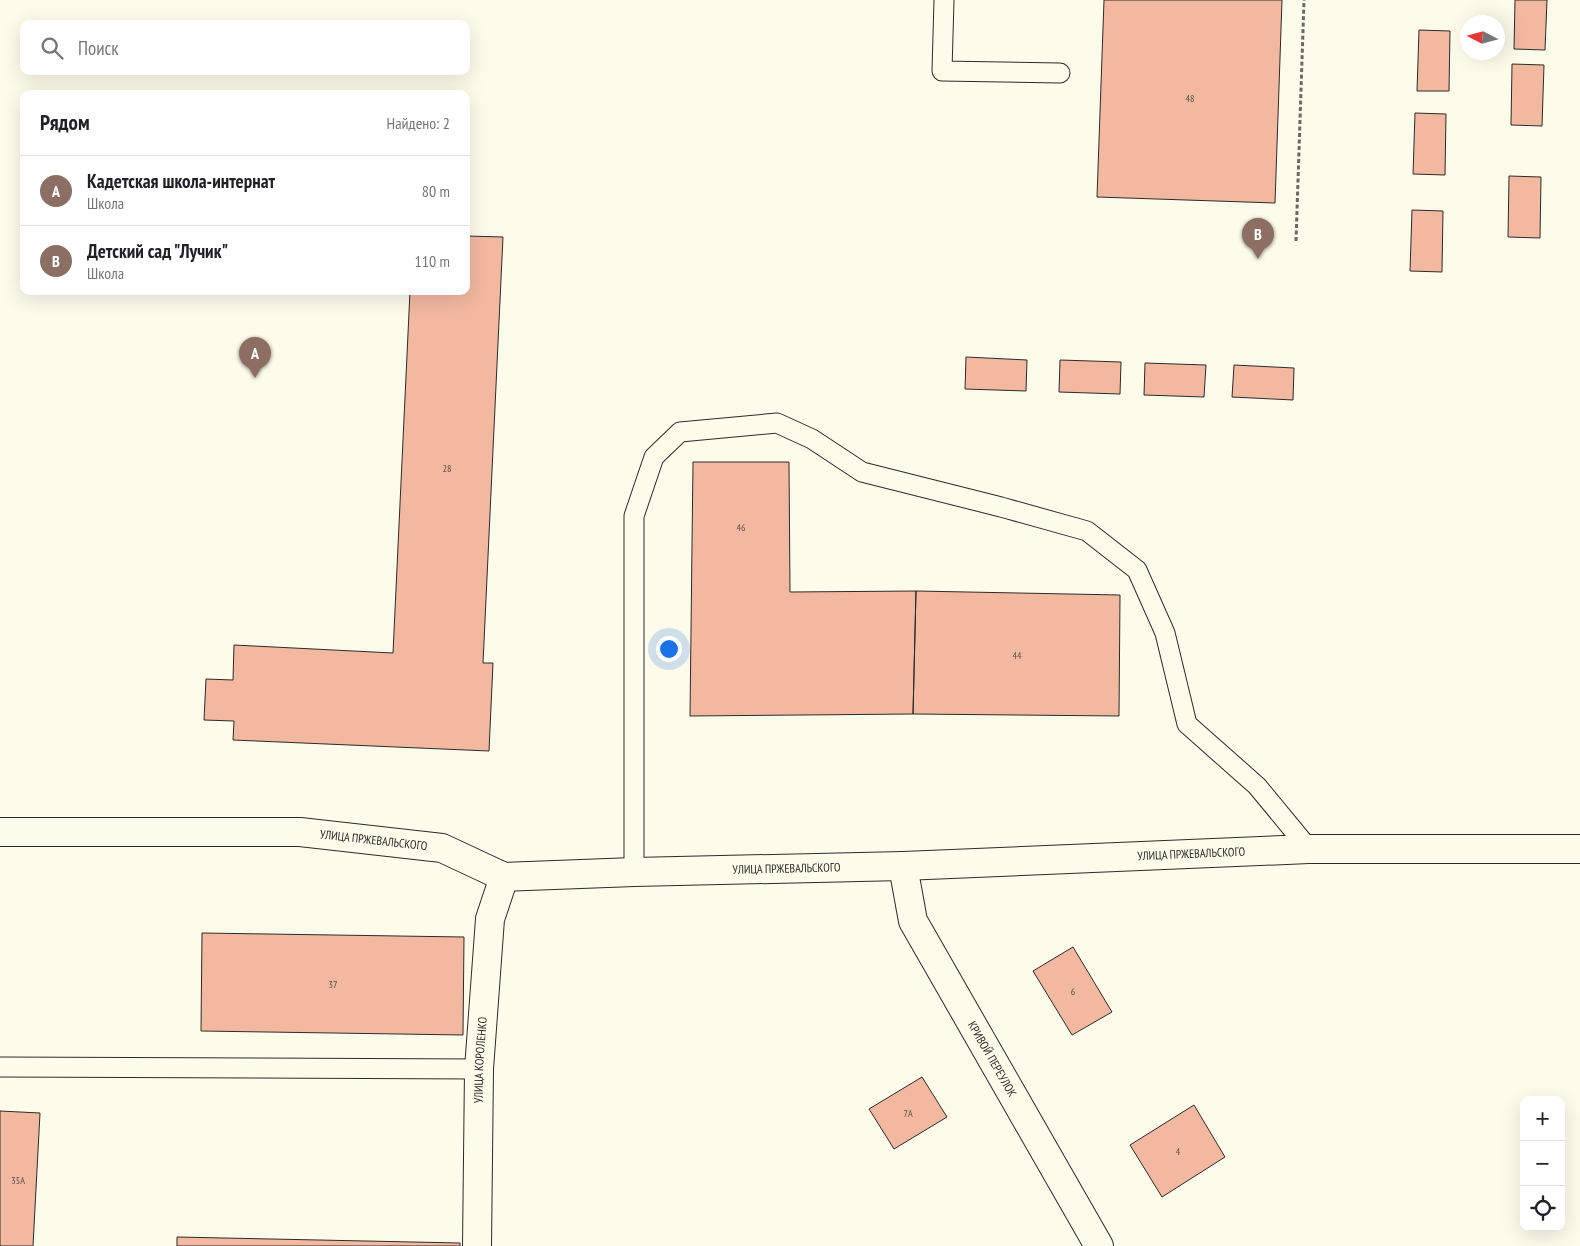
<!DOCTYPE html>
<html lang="ru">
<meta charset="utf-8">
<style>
:root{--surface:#fff;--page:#f2f2f2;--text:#202124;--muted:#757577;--line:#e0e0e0;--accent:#c62828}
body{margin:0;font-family:"PT Sans Narrow",sans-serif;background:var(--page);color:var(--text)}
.controls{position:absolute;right:15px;bottom:15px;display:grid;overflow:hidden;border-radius:10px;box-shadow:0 5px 20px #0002}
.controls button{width:45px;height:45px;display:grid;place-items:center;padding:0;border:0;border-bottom:1px solid var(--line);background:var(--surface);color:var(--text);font:25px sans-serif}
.compass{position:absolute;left:1460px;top:15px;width:45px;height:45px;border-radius:50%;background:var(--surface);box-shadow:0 5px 20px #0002;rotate:276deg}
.you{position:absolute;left:668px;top:648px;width:18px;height:18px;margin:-12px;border:4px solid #fff;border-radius:50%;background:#1a73e8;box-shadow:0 0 0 8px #1a73e833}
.badge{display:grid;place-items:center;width:32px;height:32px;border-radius:50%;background:var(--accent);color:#fff;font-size:16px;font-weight:700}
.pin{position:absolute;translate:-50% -41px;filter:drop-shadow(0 1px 2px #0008)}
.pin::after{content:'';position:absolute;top:26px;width:18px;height:15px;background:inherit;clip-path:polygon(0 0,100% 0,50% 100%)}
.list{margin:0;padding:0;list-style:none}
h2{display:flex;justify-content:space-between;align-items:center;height:65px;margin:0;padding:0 20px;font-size:21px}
h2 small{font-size:16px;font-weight:400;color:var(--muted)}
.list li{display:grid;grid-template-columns:32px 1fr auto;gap:15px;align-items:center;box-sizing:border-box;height:70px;padding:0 20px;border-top:1px solid var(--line)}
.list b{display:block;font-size:19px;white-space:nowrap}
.list p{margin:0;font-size:16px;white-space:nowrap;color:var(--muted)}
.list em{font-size:16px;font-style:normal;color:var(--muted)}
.icon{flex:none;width:28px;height:28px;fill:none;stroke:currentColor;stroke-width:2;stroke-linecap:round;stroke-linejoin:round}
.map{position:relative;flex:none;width:1580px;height:1246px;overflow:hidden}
.search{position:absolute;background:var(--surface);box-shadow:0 5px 20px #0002;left:20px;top:20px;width:450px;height:55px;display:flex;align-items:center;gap:12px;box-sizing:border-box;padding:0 18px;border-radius:10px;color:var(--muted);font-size:19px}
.panel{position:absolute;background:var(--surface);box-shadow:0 5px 20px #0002;left:20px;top:90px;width:450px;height:205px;border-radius:10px}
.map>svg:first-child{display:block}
.building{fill:#f2b8a0;stroke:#2b2b2b}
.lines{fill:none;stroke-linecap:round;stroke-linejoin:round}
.service-casing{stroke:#2b2b2b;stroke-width:21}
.minor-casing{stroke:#2b2b2b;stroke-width:30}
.tertiary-casing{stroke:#2b2b2b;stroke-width:30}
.path{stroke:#6a6964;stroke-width:3;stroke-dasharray:4 2.5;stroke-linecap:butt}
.service{stroke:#fdfbea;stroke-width:19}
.minor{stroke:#fdfbea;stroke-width:28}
.tertiary{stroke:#fdfbea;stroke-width:28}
.labels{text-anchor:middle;stroke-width:4;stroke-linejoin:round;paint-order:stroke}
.number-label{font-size:10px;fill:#5d4e48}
.street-label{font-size:12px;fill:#2b2b2b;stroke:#fdfbea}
</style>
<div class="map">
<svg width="1580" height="1246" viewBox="0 0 1580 1246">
<rect width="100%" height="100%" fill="#fdfbea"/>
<path class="building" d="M1104 0H1282L1275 203 1097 197Z
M1515 0H1547L1545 50 1514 49Z
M1419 30 1450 31 1449 91H1417Z
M1512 64 1544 65 1542 126 1511 125Z
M1415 113 1446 114 1445 175 1413 174Z
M1509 176 1541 177 1540 238 1508 237Z
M1412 210 1443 211 1442 272 1410 271Z
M466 236 503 237 483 663H493L489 751 233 740 234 721 204 720 206 679 233 680 234 645 393 653 410 291H466Z
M966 357 1027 360 1026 391 965 389Z
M1060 360 1121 362 1120 394 1059 392Z
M1145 363 1206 365 1204 397 1144 395Z
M1234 365 1294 368 1293 400 1232 397Z
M693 462H789L790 592 916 591 913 714 690 716Z
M916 591 1120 595 1119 716 913 714Z
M202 933 464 937 463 1035 201 1031Z
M1073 947 1112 1012 1072 1035 1033 971Z
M922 1077 947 1117 894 1149 869 1109Z
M1194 1105 1225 1157 1162 1197 1130 1145Z
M0 1111 40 1113 33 1246H0Z
M177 1237 460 1243V1246H177Z"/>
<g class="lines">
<g class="service-casing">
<path id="service" d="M944 0 942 71 1060 73
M634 872V516L654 457 680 432 777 423 812 439 862 472 1001 507 1087 531 1137 570 1165 633 1187 724 1257 786 1309 849
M0 1067 479 1069"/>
</g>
<g class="minor-casing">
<g id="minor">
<path id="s1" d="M903 866 913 921 1099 1246"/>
<path id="s2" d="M477 1246 479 1069 490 919 504 877"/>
</g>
</g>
<g class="tertiary-casing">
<g id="tertiary">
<path id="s3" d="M0 832H300L442 848 504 877 634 872 903 866 1309 849H1580"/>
</g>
</g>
<path class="path" d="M1296 241 1304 0"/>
<use href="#service" class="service"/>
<use href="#minor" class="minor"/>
<use href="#tertiary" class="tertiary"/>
</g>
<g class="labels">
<g class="number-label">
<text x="1190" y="102">48</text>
<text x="447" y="472">28</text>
<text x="741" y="531">46</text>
<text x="1017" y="659">44</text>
<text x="333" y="988">37</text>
<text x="1073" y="995">6</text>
<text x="908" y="1117">7А</text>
<text x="1178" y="1155">4</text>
<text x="18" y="1184">35А</text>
</g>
<g class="street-label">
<text dy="4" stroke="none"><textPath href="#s3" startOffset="374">УЛИЦА ПРЖЕВАЛЬСКОГО</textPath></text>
<text dy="4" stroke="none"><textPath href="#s3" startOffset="1199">УЛИЦА ПРЖЕВАЛЬСКОГО</textPath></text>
<text dy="4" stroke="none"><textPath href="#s3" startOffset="794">УЛИЦА ПРЖЕВАЛЬСКОГО</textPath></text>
<text dy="4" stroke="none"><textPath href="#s1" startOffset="215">КРИВОЙ ПЕРЕУЛОК</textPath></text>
<text dy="4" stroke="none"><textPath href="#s2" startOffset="186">УЛИЦА КОРОЛЕНКО</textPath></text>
</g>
</g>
</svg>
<div class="controls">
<button>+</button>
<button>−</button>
<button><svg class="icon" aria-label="locate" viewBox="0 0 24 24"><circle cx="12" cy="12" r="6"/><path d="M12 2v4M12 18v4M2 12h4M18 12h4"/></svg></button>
</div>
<svg class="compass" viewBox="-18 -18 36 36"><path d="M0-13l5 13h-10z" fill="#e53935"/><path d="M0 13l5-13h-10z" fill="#757577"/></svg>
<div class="you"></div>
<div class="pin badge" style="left:255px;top:378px;background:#8d6e63">A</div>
<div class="pin badge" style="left:1258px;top:259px;background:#8d6e63">B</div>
<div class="search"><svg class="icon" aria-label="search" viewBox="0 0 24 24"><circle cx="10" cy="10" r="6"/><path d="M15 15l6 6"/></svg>Поиск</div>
<section class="panel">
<h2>Рядом<small>Найдено: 2</small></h2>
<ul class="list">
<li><span class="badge" style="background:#8d6e63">A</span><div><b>Кадетская школа-интернат</b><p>Школа</p></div><em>80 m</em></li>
<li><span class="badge" style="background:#8d6e63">B</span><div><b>Детский сад &quot;Лучик&quot;</b><p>Школа</p></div><em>110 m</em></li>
</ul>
</section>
</div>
